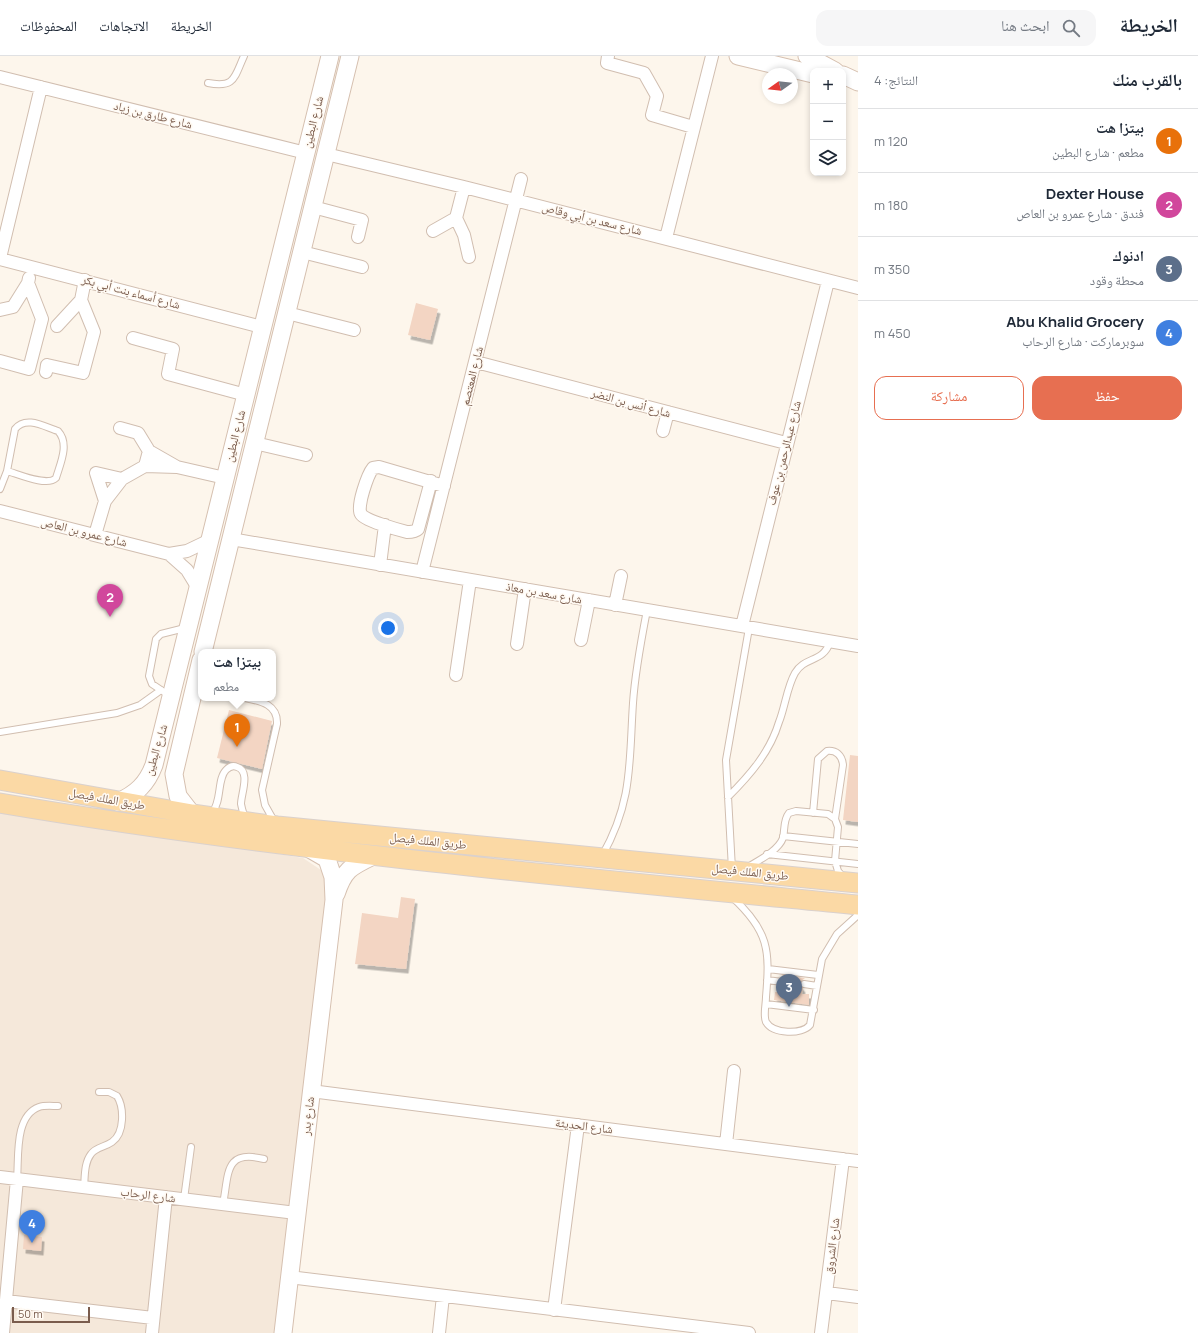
<!DOCTYPE html>
<html lang="ar">
<meta charset="utf-8">
<style>
:root{--surface:#fff;--page:#f6f6f7;--text:#1f2937;--muted:#747a83;--line:#e0e1e3;--accent:#e76f51}
body{margin:0;font-family:Manrope,"Noto Naskh Arabic",sans-serif;background:var(--page);color:var(--text);direction:rtl}
.controls{position:absolute;right:12px;top:12px;display:grid;overflow:hidden;border-radius:8px;box-shadow:0 2px 6px #0003}
.controls button{width:36px;height:36px;display:grid;place-items:center;padding:0;border:0;border-bottom:1px solid var(--line);background:var(--surface);color:var(--text);font:20px sans-serif}
.compass{position:absolute;left:762px;top:12px;width:36px;height:36px;border-radius:50%;background:var(--surface);box-shadow:0 2px 6px #0003;rotate:255deg}
.scale{position:absolute;left:12px;bottom:10px;width:78px;box-sizing:border-box;padding-left:4px;border:2px solid #7a5c4d;border-top:0;font-size:11px;line-height:14px;white-space:nowrap;color:#7a5c4d;-webkit-text-stroke:3px #fffaf3;paint-order:stroke}
.you{position:absolute;left:388px;top:572px;width:14px;height:14px;margin:-10px;border:3px solid #fff;border-radius:50%;background:#1a73e8;box-shadow:0 0 0 6px #1a73e833}
.badge{display:grid;place-items:center;width:26px;height:26px;border-radius:50%;background:var(--accent);color:#fff;font-size:13px;font-weight:700}
.pin{position:absolute;translate:-50% -33px;filter:drop-shadow(0 1px 2px #0008)}
.pin::after{content:'';position:absolute;top:21px;width:14px;height:12px;background:inherit;clip-path:polygon(0 0,100% 0,50% 100%)}
.popup{position:absolute;left:198px;top:593px;width:78px;height:52px;box-sizing:border-box;display:grid;place-content:center;border-radius:8px;background:var(--surface);filter:drop-shadow(0 1px 3px #0005);font-size:13px;white-space:nowrap;color:var(--muted)}
.popup b{font-size:15px;color:var(--text)}
.popup::after{content:'';position:absolute;left:50%;top:100%;margin-left:-8px;border:8px solid transparent;border-top-color:var(--surface)}
.list{margin:0;padding:0;list-style:none}
h2{display:flex;justify-content:space-between;align-items:center;height:52px;margin:0;padding:0 16px;font-size:17px}
h2 small{font-size:13px;font-weight:400;color:var(--muted)}
.list li{display:grid;grid-template-columns:26px 1fr auto;gap:12px;align-items:center;box-sizing:border-box;height:64px;padding:0 16px;border-top:1px solid var(--line)}
.list b{display:block;font-size:15px;white-space:nowrap}
.list p{margin:0;font-size:13px;white-space:nowrap;color:var(--muted)}
.list em{font-size:13px;font-style:normal;color:var(--muted)}
.actions{display:flex;gap:8px;padding:12px 16px}
.actions a{flex:1;padding:9px 0;border:1px solid var(--accent);border-radius:12px;text-align:center;font-size:14px;color:var(--accent)}
.actions .main{background:var(--accent);color:#fff}
.icon{flex:none;width:22px;height:22px;fill:none;stroke:currentColor;stroke-width:2;stroke-linecap:round;stroke-linejoin:round}
.map{position:relative;flex:none;width:858px;height:1277px;overflow:hidden;direction:ltr}
header{display:flex;align-items:center;gap:24px;box-sizing:border-box;height:56px;padding:0 20px;background:var(--surface);border-bottom:1px solid var(--line)}
header strong{font-size:19px}
nav{display:flex;gap:22px;margin-inline-start:auto;font-size:14px}
.search{width:280px;height:36px;background:var(--page);display:flex;align-items:center;gap:10px;box-sizing:border-box;padding:0 14px;border-radius:12px;color:var(--muted);font-size:15px}
main{display:flex}
aside{flex:1;background:var(--surface)}
.map>svg:first-child{display:block}
.residential{fill:#f5e8da}
.building{fill:#f3d5c3;filter:url(#shadow)}
.lines{fill:none;stroke-linecap:round;stroke-linejoin:round}
.lane-casing{stroke:#d1beb0;stroke-width:8}
.street-casing{stroke:#d1beb0;stroke-width:14}
.secondary-casing{stroke:#d6c0b0;stroke-width:19}
.primary-casing{stroke:#dad1cd;stroke-width:21}
.lane{stroke:#fff;stroke-width:6}
.street{stroke:#fff;stroke-width:12}
.secondary{stroke:#fff;stroke-width:17}
.primary{stroke:#fbd9a5;stroke-width:19}
.labels{text-anchor:middle;stroke-width:3;stroke-linejoin:round;paint-order:stroke}
.street-label{font-size:12px;fill:#7a5c4d;stroke:#fffaf3}
</style>
<header>
<strong>الخريطة</strong>
<div class="search"><svg class="icon" aria-label="search" viewBox="0 0 24 24"><circle cx="10" cy="10" r="6"/><path d="M15 15l6 6"/></svg>ابحث هنا</div>
<nav><a>الخريطة</a><a>الاتجاهات</a><a>المحفوظات</a></nav>
</header>
<main>
<aside>
<h2>بالقرب منك<small>النتائج: 4</small></h2>
<ul class="list">
<li><span class="badge" style="background:#e8710a">1</span><div><b>بيتزا هت</b><p>مطعم · شارع البطين</p></div><em>120 m</em></li>
<li><span class="badge" style="background:#d1479c">2</span><div><b>Dexter House</b><p>فندق · شارع عمرو بن العاص</p></div><em>180 m</em></li>
<li><span class="badge" style="background:#5c6f8a">3</span><div><b>ادنوك</b><p>محطة وقود</p></div><em>350 m</em></li>
<li><span class="badge" style="background:#3f7fe0">4</span><div><b>Abu Khalid Grocery</b><p>سوبرماركت · شارع الرحاب</p></div><em>450 m</em></li>
</ul>
<div class="actions"><a class="main">حفظ</a><a>مشاركة</a></div>
</aside>
<div class="map">
<svg width="858" height="1277" viewBox="0 0 858 1277">
<defs>
<filter id="shadow"><feDropShadow dx="2.5" dy="4.5" stdDeviation="0" flood-color="#0004"/></filter>
</defs>
<rect width="100%" height="100%" fill="#fdf6ec"/>
<path class="residential" d="M0 752 303 802 324 816 328 846 274 1277H0Z"/>
<path class="building" d="M416 247 438 253 430 284 408 279Z
M229 654 272 665 262 713 217 702Z
M850 699 858 700V766L843 764Z
M401 841 415 843 406 913 355 908 362 857 398 862Z
M782 919 805 922 800 926V929L803 932 802 938H809V949L774 944 775 936H782V930L786 927Z
M24 1179 42 1181 41 1195 23 1193Z"/>
<g class="lines">
<g class="lane-casing">
<path id="lane" d="M208 27C235 32 234 22 244 0
M0 433 7 415 15 373C26 359 45 371 58 375 70 388 60 408 56 422 47 431 18 418 7 415
M164 636 152 628 149 620 156 583 161 578 185 572
M245 642C260 645 278 648 277 668L262 734 265 749 274 765
M0 676 117 657 140 649 161 634
M728 741C750 719 770 696 779 666 785 651 787 631 795 617 805 600 823 607 830 586
M212 757C222 745 217 723 226 714 229 711 233 709 237 711 251 715 241 738 241 748 242 753 243 758 246 763
M813 757 818 703 827 695C836 694 842 699 843 709L835 763
M783 780 858 788
M767 798 858 808
M602 800C633 745 629 707 633 647 635 616 641 585 647 554
M748 811C759 804 778 795 783 782 785 774 783 764 789 757L796 755 828 758 835 763 838 771 835 805 838 815 844 822
M732 813 726 704 749 572
M732 841C769 875 770 894 766 941 766 949 763 959 766 966 773 978 802 979 810 969L822 903 837 878 858 859
M768 913 818 919
M767 924 782 926
M804 928 817 930
M766 948 814 954
M17 1123C19 1102 14 1060 39 1051 45 1049 52 1050 58 1050
M84 1131C85 1121 84 1107 91 1098 96 1091 105 1091 112 1086 125 1077 124 1051 117 1040L109 1036H99
M184 1143 191 1091
M223 1148C229 1118 224 1093 264 1103"/>
</g>
<g class="street-casing">
<path id="street" d="M608 0 607 7 644 17 657 40 652 59 693 71
M0 21 306 97
M326 98 464 131 858 232
M313 151 362 164 358 181
M456 162 464 131
M433 175 456 162 464 179 469 201
M666 182 712 0
M302 196 362 211
M0 202 41 31
M0 203 262 271
M0 254 13 251 28 227 29 222
M287 257 354 274
M57 270 81 244
M133 282 173 293 168 318 246 339
M0 305 29 313 42 263 28 227
M476 306 786 387
M46 316 47 309 83 317 94 276 81 244 85 224
M120 372 138 377 149 395 177 411 145 410
M663 375 668 356
M255 387 306 399
M177 411 225 422
M122 423 96 417 105 445 122 423 145 410 149 395
M431 425 418 473C415 476 411 476 407 476 399 474 363 464 361 458 356 451 368 418 373 412L379 411 444 430
M0 455 169 498 187 495 210 484
M95 479 105 445
M231 483 858 590
M169 498 187 514 198 532
M380 509 385 469
M422 516 521 123
M615 549 621 520
M742 570 828 225
M581 584 589 544
M517 588 525 533
M456 619 470 524
M311 1035 858 1105
M726 1088 734 1015
M0 1121 296 1157
M289 1221 749 1277
M827 1237 858 1241
M6 1245 153 1262
M554 1254 578 1069
M3 1277 17 1123
M152 1277 166 1141
M439 1277 443 1240
M821 1277 843 1103"/>
</g>
<g class="secondary-casing">
<path id="secondary" d="M738 0 813 18
M807 0 835 15
M843 19 858 26
M203 596 350 0
M118 746C136 738 147 728 154 709L330 0
M192 758 178 740 174 718 201 604
M336 838C344 814 350 811 373 800
M283 1277 334 844 333 821 327 803 308 792"/>
</g>
<g class="primary-casing">
<path id="primary" d="M0 724 192 758 277 770 858 827
M0 747C284 795 571 821 858 849"/>
</g>
<use href="#lane" class="lane"/>
<use href="#street" class="street"/>
<use href="#secondary" class="secondary"/>
<use href="#primary" class="primary"/>
</g>
<g class="labels">
<g class="street-label">
<text transform="translate(153 59) rotate(14)" y="4">شارع طارق بن زياد</text>
<text transform="translate(313 66) rotate(-76)" y="4">شارع البطين</text>
<text transform="translate(592 163) rotate(14)" y="4">شارع سعد بن أبي وقاص</text>
<text transform="translate(131 236) rotate(15)" y="4">شارع أسماء بنت أبي بكر</text>
<text transform="translate(472 320) rotate(-76)" y="4">شارع المعتصم</text>
<text transform="translate(631 347) rotate(15)" y="4">شارع أنس بن النضر</text>
<text transform="translate(235 380) rotate(-76)" y="4">شارع البطين</text>
<text transform="translate(784 397) rotate(-76)" y="4">شارع عبدالرحمن بن عوف</text>
<text transform="translate(84 476) rotate(14)" y="4">شارع عمرو بن العاص</text>
<text transform="translate(544 537) rotate(10)" y="4">شارع سعد بن معاذ</text>
<text transform="translate(156 694) rotate(-73)" y="4">شارع البطين</text>
<text transform="translate(107 743) rotate(10)" y="4">طريق الملك فيصل</text>
<text transform="translate(428 785) rotate(6)" y="4">طريق الملك فيصل</text>
<text transform="translate(750 816) rotate(6)" y="4">طريق الملك فيصل</text>
<text transform="translate(308 1060) rotate(-83)" y="4">شارع بدر</text>
<text transform="translate(584 1070) rotate(7)" y="4">شارع الحديثة</text>
<text transform="translate(148 1139) rotate(7)" y="4">شارع الرحاب</text>
<text transform="translate(832 1190) rotate(-83)" y="4">شارع الشروق</text>
</g>
</g>
</svg>
<div class="controls">
<button>+</button>
<button>−</button>
<button><svg class="icon" aria-label="layers" viewBox="0 0 24 24"><path d="M12 4l9 5-9 5-9-5zM3 14l9 5 9-5"/></svg></button>
</div>
<svg class="compass" viewBox="-18 -18 36 36"><path d="M0-13l5 13h-10z" fill="#e53935"/><path d="M0 13l5-13h-10z" fill="#747a83"/></svg>
<div class="scale">50 m</div>
<div class="you"></div>
<div class="pin badge" style="left:237px;top:691px;background:#e8710a">1</div>
<div class="popup"><b>بيتزا هت</b>مطعم</div>
<div class="pin badge" style="left:110px;top:561px;background:#d1479c">2</div>
<div class="pin badge" style="left:789px;top:951px;background:#5c6f8a">3</div>
<div class="pin badge" style="left:32px;top:1187px;background:#3f7fe0">4</div>
</div>
</main>
